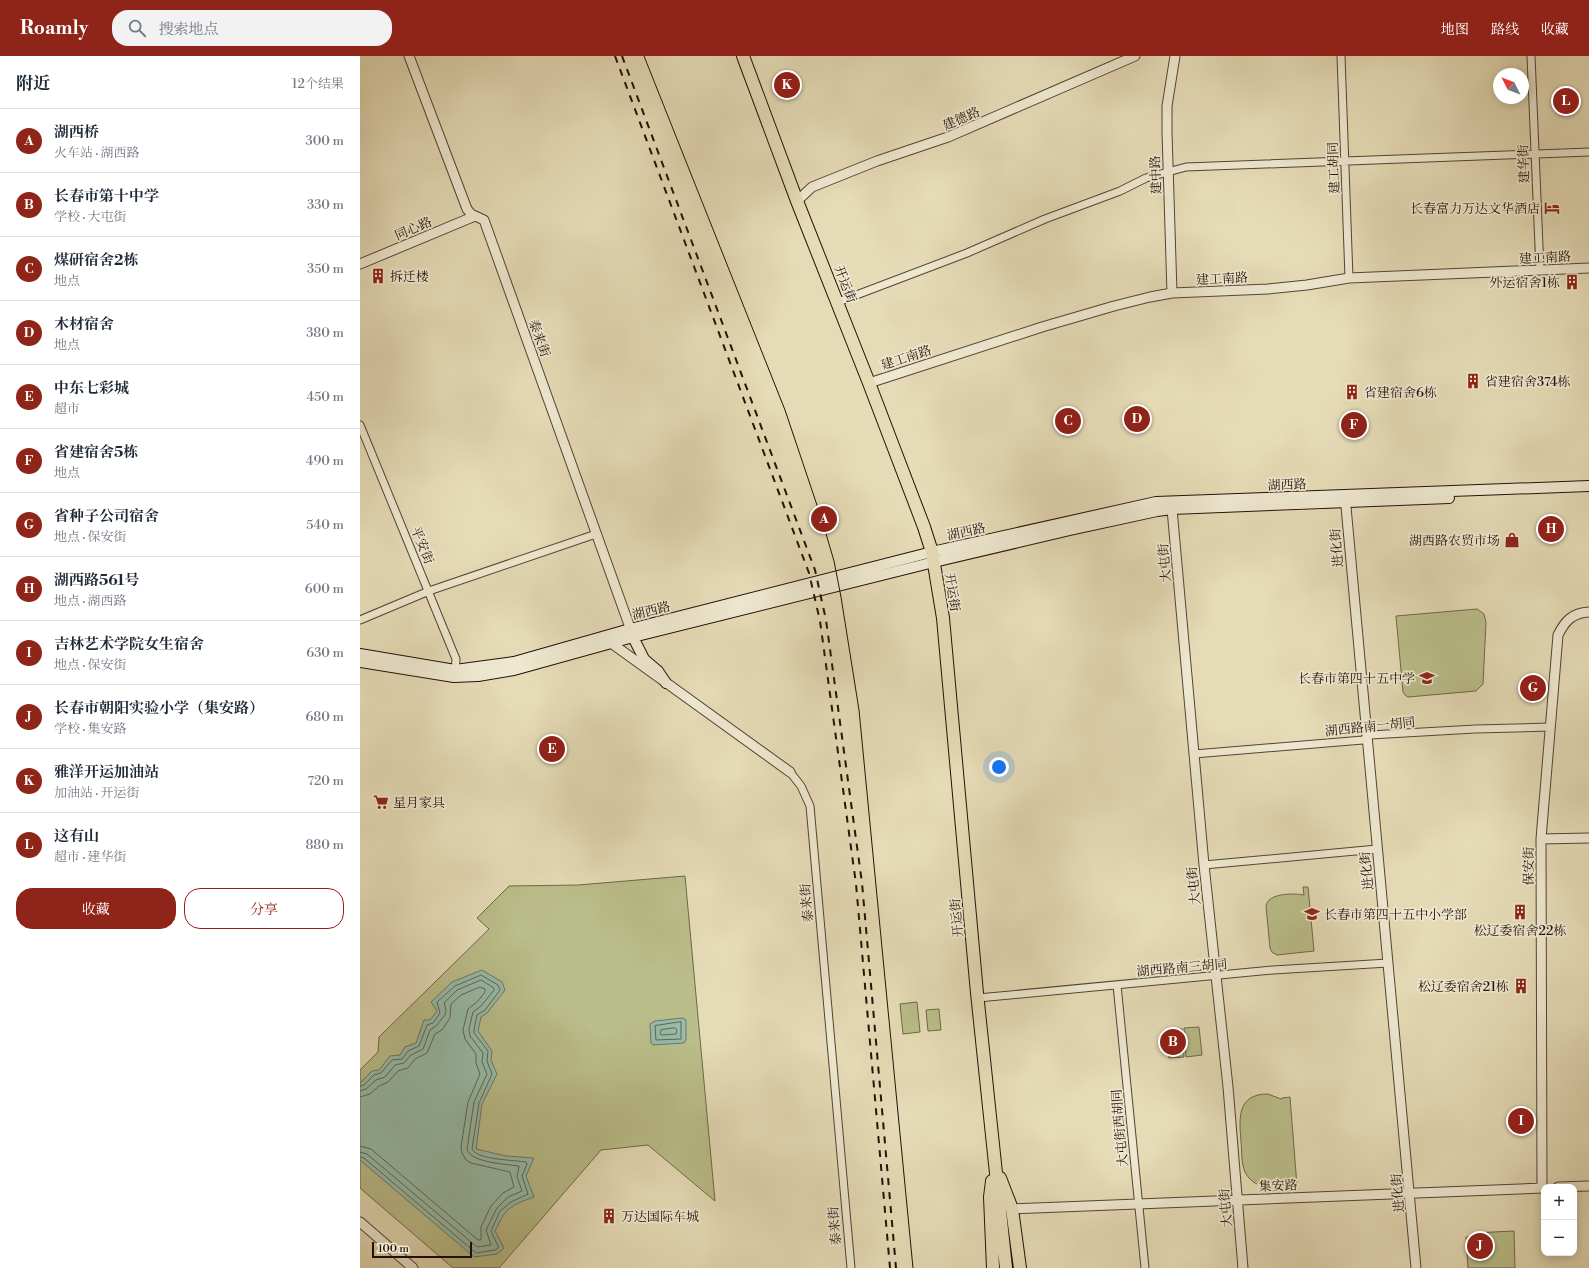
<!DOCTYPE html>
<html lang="zh">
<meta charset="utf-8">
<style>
:root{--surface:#fff;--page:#f2f2f3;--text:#1f2937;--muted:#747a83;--line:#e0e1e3;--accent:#8f2418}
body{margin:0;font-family:"Libre Bodoni","Noto Serif SC",serif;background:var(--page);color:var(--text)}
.controls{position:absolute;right:12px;bottom:12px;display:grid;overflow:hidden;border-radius:8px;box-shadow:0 2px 10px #0003}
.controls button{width:36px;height:36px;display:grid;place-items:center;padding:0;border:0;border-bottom:1px solid var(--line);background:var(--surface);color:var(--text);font:20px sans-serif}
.compass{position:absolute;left:1133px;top:12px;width:36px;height:36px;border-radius:50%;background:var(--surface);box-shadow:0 2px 10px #0003;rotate:312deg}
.scale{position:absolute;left:12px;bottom:10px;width:100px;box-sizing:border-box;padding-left:4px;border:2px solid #241008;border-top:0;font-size:11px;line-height:14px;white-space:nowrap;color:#241008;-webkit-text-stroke:3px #eee8d0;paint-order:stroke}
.you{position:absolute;left:639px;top:711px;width:14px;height:14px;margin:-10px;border:3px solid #fff;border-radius:50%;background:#1a73e8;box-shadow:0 0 0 6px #1a73e833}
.badge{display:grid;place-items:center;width:26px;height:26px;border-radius:50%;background:var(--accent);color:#fff;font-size:13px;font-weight:700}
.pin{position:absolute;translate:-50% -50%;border:2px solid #fff;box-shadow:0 1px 4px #0006}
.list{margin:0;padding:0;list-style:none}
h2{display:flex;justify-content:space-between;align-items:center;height:52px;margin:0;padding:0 16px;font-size:17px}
h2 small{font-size:13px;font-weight:400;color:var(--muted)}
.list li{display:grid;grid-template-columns:26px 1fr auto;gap:12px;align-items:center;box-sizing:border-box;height:64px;padding:0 16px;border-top:1px solid var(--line)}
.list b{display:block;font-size:15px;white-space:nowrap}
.list p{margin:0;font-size:13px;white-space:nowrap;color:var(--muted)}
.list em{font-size:13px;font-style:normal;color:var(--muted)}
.actions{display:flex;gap:8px;padding:12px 16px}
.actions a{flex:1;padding:9px 0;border:1px solid var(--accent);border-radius:16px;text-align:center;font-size:14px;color:var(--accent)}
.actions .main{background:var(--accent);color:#fff}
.icon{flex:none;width:22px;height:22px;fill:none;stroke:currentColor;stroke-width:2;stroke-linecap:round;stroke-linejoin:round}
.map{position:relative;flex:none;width:1229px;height:1212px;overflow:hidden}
header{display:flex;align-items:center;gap:24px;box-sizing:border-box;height:56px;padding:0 20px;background:var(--accent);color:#fff}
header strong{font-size:19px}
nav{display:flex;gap:22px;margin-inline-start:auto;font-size:14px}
.search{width:280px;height:36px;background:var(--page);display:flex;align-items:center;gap:10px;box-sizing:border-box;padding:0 14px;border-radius:16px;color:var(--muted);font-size:15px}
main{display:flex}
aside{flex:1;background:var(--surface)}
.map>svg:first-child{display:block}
.green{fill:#babe8a;stroke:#6f6749}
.water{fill:#97bca8;stroke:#697768}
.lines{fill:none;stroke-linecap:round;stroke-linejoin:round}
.shore{stroke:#5e6658;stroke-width:1}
.minor-casing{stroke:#544334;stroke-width:9}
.tertiary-casing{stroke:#544334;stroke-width:11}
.secondary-casing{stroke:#241008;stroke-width:12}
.primary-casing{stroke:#241008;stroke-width:14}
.minor{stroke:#eee8d0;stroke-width:7}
.tertiary{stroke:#eee8d0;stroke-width:9}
.secondary{stroke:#eee8d0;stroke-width:10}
.primary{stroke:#e5dbb6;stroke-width:12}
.tram{stroke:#241008;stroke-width:1}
.rail{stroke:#241008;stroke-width:2;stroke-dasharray:7 7;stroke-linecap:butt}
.labels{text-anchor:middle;stroke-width:3.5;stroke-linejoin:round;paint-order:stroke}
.street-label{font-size:13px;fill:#241008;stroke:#eee8d0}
.poi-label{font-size:13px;fill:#241008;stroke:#eee8d0;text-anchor:start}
</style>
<header>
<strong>Roamly</strong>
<div class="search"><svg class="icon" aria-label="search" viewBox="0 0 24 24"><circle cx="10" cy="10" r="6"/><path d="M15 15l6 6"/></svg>搜索地点</div>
<nav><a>地图</a><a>路线</a><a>收藏</a></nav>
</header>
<main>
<aside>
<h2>附近<small>12个结果</small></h2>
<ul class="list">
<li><span class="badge">A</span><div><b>湖西桥</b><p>火车站 · 湖西路</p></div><em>300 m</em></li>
<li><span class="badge">B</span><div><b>长春市第十中学</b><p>学校 · 大屯街</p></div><em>330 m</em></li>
<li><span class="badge">C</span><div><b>煤研宿舍2栋</b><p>地点</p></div><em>350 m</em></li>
<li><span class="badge">D</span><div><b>木材宿舍</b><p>地点</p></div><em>380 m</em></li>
<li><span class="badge">E</span><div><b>中东七彩城</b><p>超市</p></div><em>450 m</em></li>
<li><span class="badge">F</span><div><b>省建宿舍5栋</b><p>地点</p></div><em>490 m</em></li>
<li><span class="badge">G</span><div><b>省种子公司宿舍</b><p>地点 · 保安街</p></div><em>540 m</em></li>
<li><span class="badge">H</span><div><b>湖西路561号</b><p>地点 · 湖西路</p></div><em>600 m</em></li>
<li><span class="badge">I</span><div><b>吉林艺术学院女生宿舍</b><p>地点 · 保安街</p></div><em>630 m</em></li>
<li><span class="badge">J</span><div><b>长春市朝阳实验小学（集安路）</b><p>学校 · 集安路</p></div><em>680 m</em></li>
<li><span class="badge">K</span><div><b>雅洋开运加油站</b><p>加油站 · 开运街</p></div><em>720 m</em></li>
<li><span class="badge">L</span><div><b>这有山</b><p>超市 · 建华街</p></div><em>880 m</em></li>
</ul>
<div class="actions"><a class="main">收藏</a><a>分享</a></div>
</aside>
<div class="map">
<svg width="1229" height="1212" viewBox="0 0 1229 1212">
<rect width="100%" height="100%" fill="#e5dbb6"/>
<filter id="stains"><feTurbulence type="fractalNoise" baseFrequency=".005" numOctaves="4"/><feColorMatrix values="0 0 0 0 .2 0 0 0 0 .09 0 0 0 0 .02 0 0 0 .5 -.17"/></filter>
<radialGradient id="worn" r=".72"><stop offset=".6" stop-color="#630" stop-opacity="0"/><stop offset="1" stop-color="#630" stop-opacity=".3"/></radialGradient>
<path class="green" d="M1117 553 1124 558 1126 566 1123 628 1116 635 1048 641 1045 639 1043 636 1036 560Z
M325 820 355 1145 288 1089 241 1094 139 1212H93L0 1132V1014L18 996 19 981 129 873 117 862 149 830 218 829Z
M943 831H948L954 895 917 899 912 896 910 892 906 850C908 837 933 837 944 839Z
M557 946 560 976 543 978 540 948Z
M579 953 581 974 568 975 566 954Z
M839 971 842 999 826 1001 824 972Z
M822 973 824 1001 809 1002 806 974Z
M908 1038 921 1043 922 1042 930 1041 937 1130 930 1131 929 1121C916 1134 894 1134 885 1116 881 1107 882 1095 881 1085 879 1062 877 1038 908 1038Z
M1154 1175 1155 1212H1108L1106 1181H1113V1177Z"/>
<path class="water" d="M122 914 142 926 145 934 127 957 121 961 118 975 132 995 131 1004 137 1018 122 1048 116 1093 146 1100 174 1102 166 1120 174 1141C149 1150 146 1152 135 1175L144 1192 137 1198 114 1201 0 1104V1027L12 1015 19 1014 30 1000 40 999 45 991 56 987 64 964H70L77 955 71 946 92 926Z
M323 962 326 964V984L324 987 293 989 291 987 290 968 295 965Z"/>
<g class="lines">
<path class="shore" d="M321 966V983L296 984 295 970Z
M315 972 317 974 316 978 302 979 300 978 301 974Z
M0 1030 4 1029 14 1019 21 1017 32 1004 42 1003 48 995 59 990 67 969 73 967 80 957 77 946 95 930 121 919 138 929 140 934 125 954 117 959 114 974V977L128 995 127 1005 132 1018 119 1047 112 1093C117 1104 155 1104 166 1106L167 1108 162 1120 168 1138 151 1146 140 1155 131 1175 138 1190V1192L135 1194 116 1197 4 1102 0 1101
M0 1035 6 1033 16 1024 25 1021 35 1009 44 1007 51 999 63 993 70 974 76 970 85 959 86 954 84 947 97 934 121 924 134 932V934L121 950 113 956 109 973 110 980 123 997 122 1006 127 1018 114 1046 107 1093C111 1107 146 1108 159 1110L157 1121 162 1135 148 1141 137 1152 126 1174 131 1189 117 1191 7 1098 0 1096
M0 1041 10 1038 19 1030 28 1026 38 1015 48 1012 55 1003 67 997 75 978 82 974 90 962 91 948 101 939 120 931 125 933V936L118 945 108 953 103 974 105 983 116 998V1007L120 1018 108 1046 101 1091 102 1097 106 1104 111 1107 150 1116 154 1131 143 1137 131 1150 121 1171V1184H118L11 1093 0 1090"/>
<g class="minor-casing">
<path id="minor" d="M981 0 989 222
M1171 0 1180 214
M478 246 607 197 685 163 760 135 786 122 826 111 1229 96
M0 369 96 603 95 618
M0 564 69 535 236 478
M834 698 1003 684 1010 679 1115 673 1190 671
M430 716 441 730 450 750 491 1212
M844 809 1017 793
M757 929 785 1212
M618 942 913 914 1028 907"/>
</g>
<g class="tertiary-casing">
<path id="tertiary" d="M49 0 107 153 111 158 124 164 273 580
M437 145 452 131 517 105 588 81 775 0
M0 208 115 160
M812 237 807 76V50L815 0
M509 327 682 271 754 250 790 241 812 237 908 233 947 229 989 222 1229 212
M985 440 1056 1212
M810 447 812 453 844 809 868 1031 883 1212
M247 584 430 716
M1181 783 1229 782
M1198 1131 1229 1130
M1182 1132 1181 783 1198 579C1205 565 1212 557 1229 556
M652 1153 1184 1132
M0 1166 53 1212"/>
</g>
<g class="secondary-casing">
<path id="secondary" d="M273 581 284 603 298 615 306 627
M0 598 95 614 154 606 270 573 572 496 796 446 1229 430
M0 606 94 621 118 620 154 614 273 581 574 506 710 474 797 455 812 453 1089 442"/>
</g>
<g class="primary-casing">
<path id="primary" d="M383 0 437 145 509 327 564 471 572 496 583 562 617 937 646 1212
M640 1122 652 1153 660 1212
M632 1125 630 1141 633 1212"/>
</g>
<use href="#minor" class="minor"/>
<use href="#tertiary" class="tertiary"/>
<use href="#secondary" class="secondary"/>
<use href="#primary" class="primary"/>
<path class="tram" d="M284 0 425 354 462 464 474 505 481 541 499 654 553 1212"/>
<path class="rail" d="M255 0 449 517 460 565 496 828 530 1212
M262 0 455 514 466 564 502 827 536 1212"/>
</g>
<defs>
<g id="hotel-bare" transform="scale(1.2)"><path d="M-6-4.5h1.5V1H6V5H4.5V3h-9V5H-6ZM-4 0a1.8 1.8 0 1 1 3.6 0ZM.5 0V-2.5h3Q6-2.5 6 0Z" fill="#8f2418" stroke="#eee8d0" stroke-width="2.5" paint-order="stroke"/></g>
<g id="building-bare" transform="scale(1.2)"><path d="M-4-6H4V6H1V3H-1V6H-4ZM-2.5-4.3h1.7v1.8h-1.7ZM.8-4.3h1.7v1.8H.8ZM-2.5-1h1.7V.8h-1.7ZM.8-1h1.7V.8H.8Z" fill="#8f2418" stroke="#eee8d0" stroke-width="2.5" paint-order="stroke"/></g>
<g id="shop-bare" transform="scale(1.2)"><path d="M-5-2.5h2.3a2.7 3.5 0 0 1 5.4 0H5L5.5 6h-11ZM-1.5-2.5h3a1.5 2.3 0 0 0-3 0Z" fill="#8f2418" stroke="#eee8d0" stroke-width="2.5" paint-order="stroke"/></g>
<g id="school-bare" transform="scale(1.2)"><path d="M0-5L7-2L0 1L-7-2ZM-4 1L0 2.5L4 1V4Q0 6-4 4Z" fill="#8f2418" stroke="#eee8d0" stroke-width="2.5" paint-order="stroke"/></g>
<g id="supermarket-bare" transform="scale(1.2)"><path d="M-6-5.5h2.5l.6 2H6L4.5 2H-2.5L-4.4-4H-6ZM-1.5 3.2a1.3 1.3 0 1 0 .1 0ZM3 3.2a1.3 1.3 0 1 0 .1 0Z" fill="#8f2418" stroke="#eee8d0" stroke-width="2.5" paint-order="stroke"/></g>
</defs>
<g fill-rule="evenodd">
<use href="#hotel-bare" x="1192" y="152"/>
<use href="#building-bare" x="18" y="220"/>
<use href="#building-bare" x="1212" y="226"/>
<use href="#building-bare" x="1113" y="325"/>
<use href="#building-bare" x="992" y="336"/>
<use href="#shop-bare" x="1152" y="484"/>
<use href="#school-bare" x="1067" y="622"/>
<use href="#supermarket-bare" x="21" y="746"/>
<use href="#building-bare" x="1160" y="856"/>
<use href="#school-bare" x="952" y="858"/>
<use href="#building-bare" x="1161" y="930"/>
<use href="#building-bare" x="249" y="1160"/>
</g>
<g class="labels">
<g class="street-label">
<text transform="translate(601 62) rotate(-23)" y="5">建德路</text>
<text transform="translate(1163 108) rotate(-92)" y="5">建华街</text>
<text transform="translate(973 112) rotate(-92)" y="5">建工胡同</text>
<text transform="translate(795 119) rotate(-92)" y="5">建中路</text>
<text transform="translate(53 172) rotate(-23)" y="5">同心路</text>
<text transform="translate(1185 201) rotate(-3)" y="5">建工南路</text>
<text transform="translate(862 222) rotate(-3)" y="5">建工南路</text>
<text transform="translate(486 228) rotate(69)" y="5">开运街</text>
<text transform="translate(180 282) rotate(70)" y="5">泰来街</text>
<text transform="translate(546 301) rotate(-18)" y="5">建工南路</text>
<text transform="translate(927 428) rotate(-2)" y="5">湖西路</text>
<text transform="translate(606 475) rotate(-12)" y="5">湖西路</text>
<text transform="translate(63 489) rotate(68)" y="5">平安街</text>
<text transform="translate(976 492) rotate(-95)" y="5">进化街</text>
<text transform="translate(804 507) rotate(-95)" y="5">大屯街</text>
<text transform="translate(593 536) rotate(81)" y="5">开运街</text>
<text transform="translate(291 554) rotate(-14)" y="5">湖西路</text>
<text transform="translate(1010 670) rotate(-6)" y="5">湖西路南一胡同</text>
<text transform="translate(1168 810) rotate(-90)" y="5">保安街</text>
<text transform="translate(1006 815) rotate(-96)" y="5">进化街</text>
<text transform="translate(833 830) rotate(-96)" y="5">大屯街</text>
<text transform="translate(446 847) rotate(-95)" y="5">泰来街</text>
<text transform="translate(596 862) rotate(-95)" y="5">开运街</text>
<text transform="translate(822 911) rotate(-5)" y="5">湖西路南三胡同</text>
<text transform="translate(759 1072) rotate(-95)" y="5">大屯街西胡同</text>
<text transform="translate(918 1129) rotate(-2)" y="5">集安路</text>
<text transform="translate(1037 1137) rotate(-95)" y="5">进化街</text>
<text transform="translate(865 1152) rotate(-95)" y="5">大屯街</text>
<text transform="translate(474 1170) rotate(-95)" y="5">泰来街</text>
</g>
<g class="poi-label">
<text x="1180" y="157" text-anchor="end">长春富力万达文华酒店</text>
<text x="30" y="225">拆迁楼</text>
<text x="1200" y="231" text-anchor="end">外运宿舍1栋</text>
<text x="1125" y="330">省建宿舍374栋</text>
<text x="1004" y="341">省建宿舍6栋</text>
<text x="1140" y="489" text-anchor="end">湖西路农贸市场</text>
<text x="1055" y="627" text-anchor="end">长春市第四十五中学</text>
<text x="33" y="751">星月家具</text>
<text x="964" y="863">长春市第四十五中小学部</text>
<text x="1160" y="879" text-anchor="middle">松辽委宿舍22栋</text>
<text x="1149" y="935" text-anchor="end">松辽委宿舍21栋</text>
<text x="261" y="1165">万达国际车城</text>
</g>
</g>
<rect width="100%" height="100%" filter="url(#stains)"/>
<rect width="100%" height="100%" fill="url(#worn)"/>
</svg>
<div class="controls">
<button>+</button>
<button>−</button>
</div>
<svg class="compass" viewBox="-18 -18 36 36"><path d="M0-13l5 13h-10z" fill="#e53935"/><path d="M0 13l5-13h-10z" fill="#747a83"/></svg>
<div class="scale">100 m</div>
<div class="you"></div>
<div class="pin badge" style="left:464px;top:463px">A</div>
<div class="pin badge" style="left:813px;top:986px">B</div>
<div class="pin badge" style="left:708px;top:365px">C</div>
<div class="pin badge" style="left:777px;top:363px">D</div>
<div class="pin badge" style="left:192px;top:693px">E</div>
<div class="pin badge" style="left:994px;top:369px">F</div>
<div class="pin badge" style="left:1173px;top:632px">G</div>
<div class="pin badge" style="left:1191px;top:473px">H</div>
<div class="pin badge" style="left:1161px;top:1065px">I</div>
<div class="pin badge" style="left:1120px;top:1190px">J</div>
<div class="pin badge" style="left:427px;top:29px">K</div>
<div class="pin badge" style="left:1206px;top:45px">L</div>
</div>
</main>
